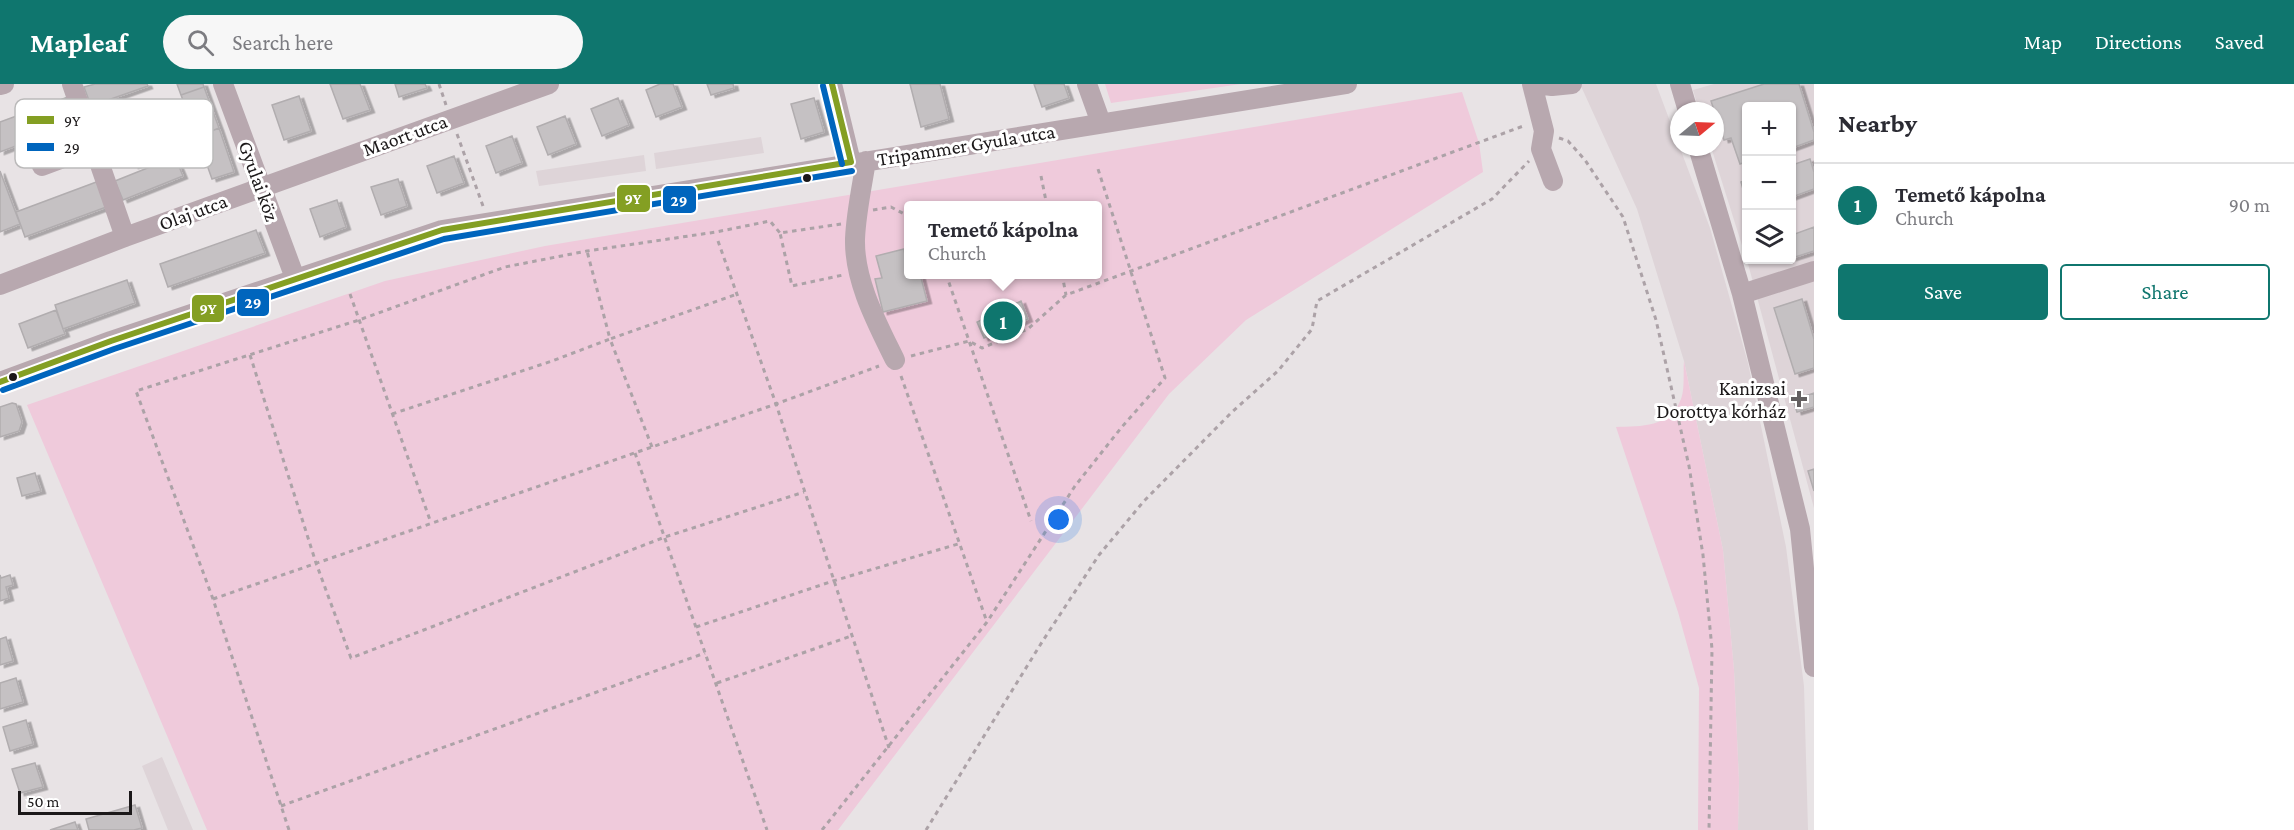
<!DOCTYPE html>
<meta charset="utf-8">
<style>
:root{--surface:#fff;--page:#f7f7f7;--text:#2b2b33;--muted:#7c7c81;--line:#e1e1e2;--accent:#0f766e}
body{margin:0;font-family:"Crimson Pro",serif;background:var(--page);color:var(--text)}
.controls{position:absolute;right:18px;top:18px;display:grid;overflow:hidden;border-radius:6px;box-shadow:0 2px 4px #0004}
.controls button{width:54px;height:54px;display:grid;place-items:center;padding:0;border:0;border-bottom:2px solid var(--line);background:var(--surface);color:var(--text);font:30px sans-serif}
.compass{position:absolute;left:1670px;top:18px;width:54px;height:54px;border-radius:50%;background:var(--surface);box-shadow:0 2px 4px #0004;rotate:71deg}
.scale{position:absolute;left:18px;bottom:15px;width:114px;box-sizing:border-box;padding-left:6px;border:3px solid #1b1819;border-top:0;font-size:16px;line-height:21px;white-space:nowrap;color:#1b1819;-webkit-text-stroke:4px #fff;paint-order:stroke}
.you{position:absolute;left:1059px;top:436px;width:21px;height:21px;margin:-15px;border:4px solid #fff;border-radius:50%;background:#1a73e8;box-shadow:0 0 0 9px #1a73e833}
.badge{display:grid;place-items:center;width:39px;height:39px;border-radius:50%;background:var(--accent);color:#fff;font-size:20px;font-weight:700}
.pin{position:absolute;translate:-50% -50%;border:3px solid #fff;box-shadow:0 2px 6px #0006}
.popup{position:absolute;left:904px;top:117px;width:198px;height:78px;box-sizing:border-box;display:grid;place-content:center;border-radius:6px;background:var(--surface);filter:drop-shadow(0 2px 4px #0005);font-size:20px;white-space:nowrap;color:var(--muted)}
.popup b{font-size:22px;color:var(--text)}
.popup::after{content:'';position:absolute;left:50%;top:100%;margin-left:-12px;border:12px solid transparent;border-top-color:var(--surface)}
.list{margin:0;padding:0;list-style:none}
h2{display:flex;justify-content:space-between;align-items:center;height:78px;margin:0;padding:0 24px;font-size:26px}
h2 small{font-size:20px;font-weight:400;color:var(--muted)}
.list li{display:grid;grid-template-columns:39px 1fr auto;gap:18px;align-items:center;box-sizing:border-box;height:84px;padding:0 24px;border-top:2px solid var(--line)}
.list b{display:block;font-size:22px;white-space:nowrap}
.list p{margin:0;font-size:20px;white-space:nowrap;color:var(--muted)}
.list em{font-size:20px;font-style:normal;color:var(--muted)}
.actions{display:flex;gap:12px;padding:18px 24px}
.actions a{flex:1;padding:14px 0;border:2px solid var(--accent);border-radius:6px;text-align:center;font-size:21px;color:var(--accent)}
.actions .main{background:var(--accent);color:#fff}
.icon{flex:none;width:33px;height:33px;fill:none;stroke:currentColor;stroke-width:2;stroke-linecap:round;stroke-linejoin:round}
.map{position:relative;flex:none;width:1814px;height:746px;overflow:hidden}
header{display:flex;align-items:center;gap:36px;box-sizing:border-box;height:84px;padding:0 30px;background:var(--accent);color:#fff}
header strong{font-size:28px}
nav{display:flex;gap:33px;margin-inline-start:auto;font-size:21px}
.search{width:420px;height:54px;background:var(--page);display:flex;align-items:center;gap:15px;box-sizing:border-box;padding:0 21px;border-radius:33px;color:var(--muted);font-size:22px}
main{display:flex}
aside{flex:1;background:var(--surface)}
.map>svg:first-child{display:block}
.built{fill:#ded4d8}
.green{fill:#efcadb;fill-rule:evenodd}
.building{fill:#c5c1c3;stroke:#b1adaf;stroke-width:1.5;filter:url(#shadow)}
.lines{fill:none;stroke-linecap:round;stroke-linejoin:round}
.path{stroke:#aca2a7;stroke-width:3;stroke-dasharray:4.5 4.5;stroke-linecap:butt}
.minor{stroke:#b8a8af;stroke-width:20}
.bus-1-casing{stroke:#fff;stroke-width:10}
.bus-2-casing{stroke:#fff;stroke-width:10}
.bus-1{stroke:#849f23;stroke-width:6}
.bus-2{stroke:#0065bd;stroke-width:6}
.bus-dot{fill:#1b1819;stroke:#fff;stroke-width:2}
.poi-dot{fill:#635f60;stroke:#fff;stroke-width:2}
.labels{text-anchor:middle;stroke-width:6;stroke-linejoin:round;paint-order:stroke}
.street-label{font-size:20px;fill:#1b1819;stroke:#fff}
.poi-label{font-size:20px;fill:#1b1819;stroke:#fff;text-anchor:end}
.key{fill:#fff;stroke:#bbbaba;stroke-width:1.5}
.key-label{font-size:16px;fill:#1b1819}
.line-badge{stroke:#fff;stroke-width:2}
.badge-label{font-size:16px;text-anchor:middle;font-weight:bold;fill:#fff}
</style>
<header>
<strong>Mapleaf</strong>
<div class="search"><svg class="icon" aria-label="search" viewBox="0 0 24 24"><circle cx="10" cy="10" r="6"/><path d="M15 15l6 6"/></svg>Search here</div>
<nav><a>Map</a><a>Directions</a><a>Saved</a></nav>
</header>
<main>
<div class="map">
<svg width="1814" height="746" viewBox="0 0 1814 746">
<defs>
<filter id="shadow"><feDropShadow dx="4.5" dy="2.5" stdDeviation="0" flood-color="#0004"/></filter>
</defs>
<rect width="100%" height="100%" fill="#e8e3e5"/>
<path class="built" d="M1580 0H1656L1710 144 1748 279 1786 463 1804 602 1808 746H1738L1739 697 1734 586 1723 466 1684 277 1637 125Z
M1714 0H1814V424L1747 176H1792V22H1746V174L1711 63H1715V27H1699L1693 6Z
M761 53 764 69 656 85 654 69Z
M644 71 646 87 539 102 536 87Z
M162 673 193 746H168L142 682Z"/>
<path class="green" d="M1105 0H1241L1111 19Z
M1462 8 1479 59 1483 88 1246 236 1169 310 838 746H207L27 321 385 197 545 162ZM908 122H1098V190H908Z
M1684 277 1723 466 1734 586 1739 697 1738 746H1698L1699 604 1678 528 1616 343C1641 342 1670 344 1681 315 1685 305 1683 288 1684 277Z"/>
<path class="building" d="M95 0H147L148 2 91 22 84 3Z
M177 0H203L204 3 181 11Z
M330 0H360L370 26 343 35Z
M395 0H425L427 4 399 13Z
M660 0H673L682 23 656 33 646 6Z
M707 0H733L734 4 711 11Z
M910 0H940L949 35 921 43Z
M1034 0H1064L1069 14 1042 23Z
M1764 0H1799L1814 48V56L1792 64V22H1746V78L1740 80 1731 54 1724 56 1711 17Z
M204 3 219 44 197 53 181 11Z
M299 12 311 47 284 56 272 21Z
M68 13 77 39 0 68V38Z
M618 14 629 41 602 52 591 25Z
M814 14 824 48 801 55 791 20Z
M134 18 155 73 134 82 113 26Z
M565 32 576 60 548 71 537 43Z
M219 44 234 88 212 95 197 53Z
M512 52 522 79 496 89 486 62Z
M454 72 464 99 437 109 427 82Z
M175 73 183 92 123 116 115 97Z
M1810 75 1814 88V105L1792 113V81Z
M0 87 20 140 0 148Z
M398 95 407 122 381 131 371 103Z
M1746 96V116L1741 98Z
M99 97 109 122 25 153 16 128Z
M337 116 346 143 320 153 310 125Z
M1814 143V167L1792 174V151Z
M256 146 265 169 168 203 160 180Z
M904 165 908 190H920L927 217 883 228 875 195 882 194 876 172Z
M127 196 135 219 63 245 55 221Z
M1802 215 1814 255V284L1795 290 1774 224Z
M1021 217 1028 235 984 254 977 238Z
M56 226 65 250 28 264 19 240Z
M1814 309V323L1797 328 1793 316Z
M12 319 16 320 22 338 19 347 0 353V323Z
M1814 385V407L1808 387Z
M35 389 41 407 22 412 17 394Z
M0 491 1 494 10 491 13 501 6 503 9 514 0 517Z
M6 553 13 577 0 581V555Z
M16 594 23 618 0 625V599Z
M26 636 33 660 10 667 3 643Z
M35 679 43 703 20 709 12 685Z
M135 721 142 744 134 746H89L86 735Z
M75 738 78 746H50Z"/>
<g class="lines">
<path class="path" d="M439 0 446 21
M457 50 483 122
M1559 54 1568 57 1585 76 1623 133 1656 236 1689 382 1703 471 1712 565 1709 746
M1041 92 1047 122
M873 126 891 123 908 132
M841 140 780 149 792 202 843 191
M718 157 776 320 889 664
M946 190 1031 437
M1062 190 1066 211
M350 210 431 439
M250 271 316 479 351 574 665 453 804 408
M911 272 969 257 982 264 1028 245 1066 211 1526 41
M901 292 987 538
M392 330 552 277 610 255 587 167
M652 363 610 255 737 210
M635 369 767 746
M213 515 776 320 879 282
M696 543 833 497 958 460
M717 599 851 552
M281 722 705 569
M289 746 213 515 136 307 359 236 505 183 587 167 716 148 770 137 780 149
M822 746 987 538 1075 402 1121 344 1165 294 1098 85
M926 746 1042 558 1099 471 1144 417 1231 329 1278 287 1312 245 1317 217 1492 115 1529 77"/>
<path class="minor" d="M72 0 125 153
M223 0 295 194
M832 0 851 78
M1087 0 1101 39
M1532 0 1544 47 1541 65 1553 97
M1536 0 1552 2 1572 0
M1680 0 1688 27
M0 1 4 0
M1698 63 1742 210 1800 445 1814 583
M866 77C862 102 856 129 855 155 854 197 877 239 895 276
M42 82 93 63
M0 201 125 153 549 0
M1742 210 1814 187
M0 298 111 257 442 146 1347 0"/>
<g class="bus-1-casing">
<path id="bus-1" d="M832 0 851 78
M0 298 111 257 442 146 851 78"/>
</g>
<g class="bus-2-casing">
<path id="bus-2" d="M823 2 842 80
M3 306 114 265 444 155 852 87"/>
</g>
<use href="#bus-1" class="bus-1"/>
<use href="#bus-2" class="bus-2"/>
</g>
<g class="bus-dot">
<circle cx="807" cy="94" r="5"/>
<circle cx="13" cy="293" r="5"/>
</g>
<path class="poi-dot" d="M1796 306h6v6h6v6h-6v6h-6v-6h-6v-6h6z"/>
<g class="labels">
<g class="street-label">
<text transform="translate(405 51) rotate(-20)" y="7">Maort utca</text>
<text transform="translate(966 61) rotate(-9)" y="7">Tripammer Gyula utca</text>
<text transform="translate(259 97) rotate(70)" y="7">Gyulai köz</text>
<text transform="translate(193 128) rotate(-20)" y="7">Olaj utca</text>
</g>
<g class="poi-label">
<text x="1786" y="311">Kanizsai<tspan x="1786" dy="23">Dorottya kórház</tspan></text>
</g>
</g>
<rect x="15" y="15" width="198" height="69" rx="9" class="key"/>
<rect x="27" y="32" width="27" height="8" fill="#849f23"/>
<rect x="27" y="59" width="27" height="8" fill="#0065bd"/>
<g class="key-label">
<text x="64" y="42">9Y</text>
<text x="64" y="69">29</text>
</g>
<g class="line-badge">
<rect x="616" y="100" width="35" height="29" rx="6" fill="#849f23"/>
<rect x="662" y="101" width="35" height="29" rx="6" fill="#0065bd"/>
<rect x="236" y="204" width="34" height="29" rx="6" fill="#0065bd"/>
<rect x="191" y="210" width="34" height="29" rx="6" fill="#849f23"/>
</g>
<g class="badge-label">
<text x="633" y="120">9Y</text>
<text x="679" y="122">29</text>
<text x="253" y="224">29</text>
<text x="208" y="230">9Y</text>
</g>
</svg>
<div class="controls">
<button>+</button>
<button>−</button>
<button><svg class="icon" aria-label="layers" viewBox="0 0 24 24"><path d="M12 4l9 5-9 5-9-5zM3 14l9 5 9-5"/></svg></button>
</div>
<svg class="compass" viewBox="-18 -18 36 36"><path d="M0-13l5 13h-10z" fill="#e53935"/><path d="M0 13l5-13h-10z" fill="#7c7c81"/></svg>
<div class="scale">50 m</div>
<div class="you"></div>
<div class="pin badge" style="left:1003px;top:237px">1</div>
<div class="popup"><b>Temető kápolna</b>Church</div>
</div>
<aside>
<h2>Nearby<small></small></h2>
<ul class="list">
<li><span class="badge">1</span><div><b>Temető kápolna</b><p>Church</p></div><em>90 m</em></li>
</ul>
<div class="actions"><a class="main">Save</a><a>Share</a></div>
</aside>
</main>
